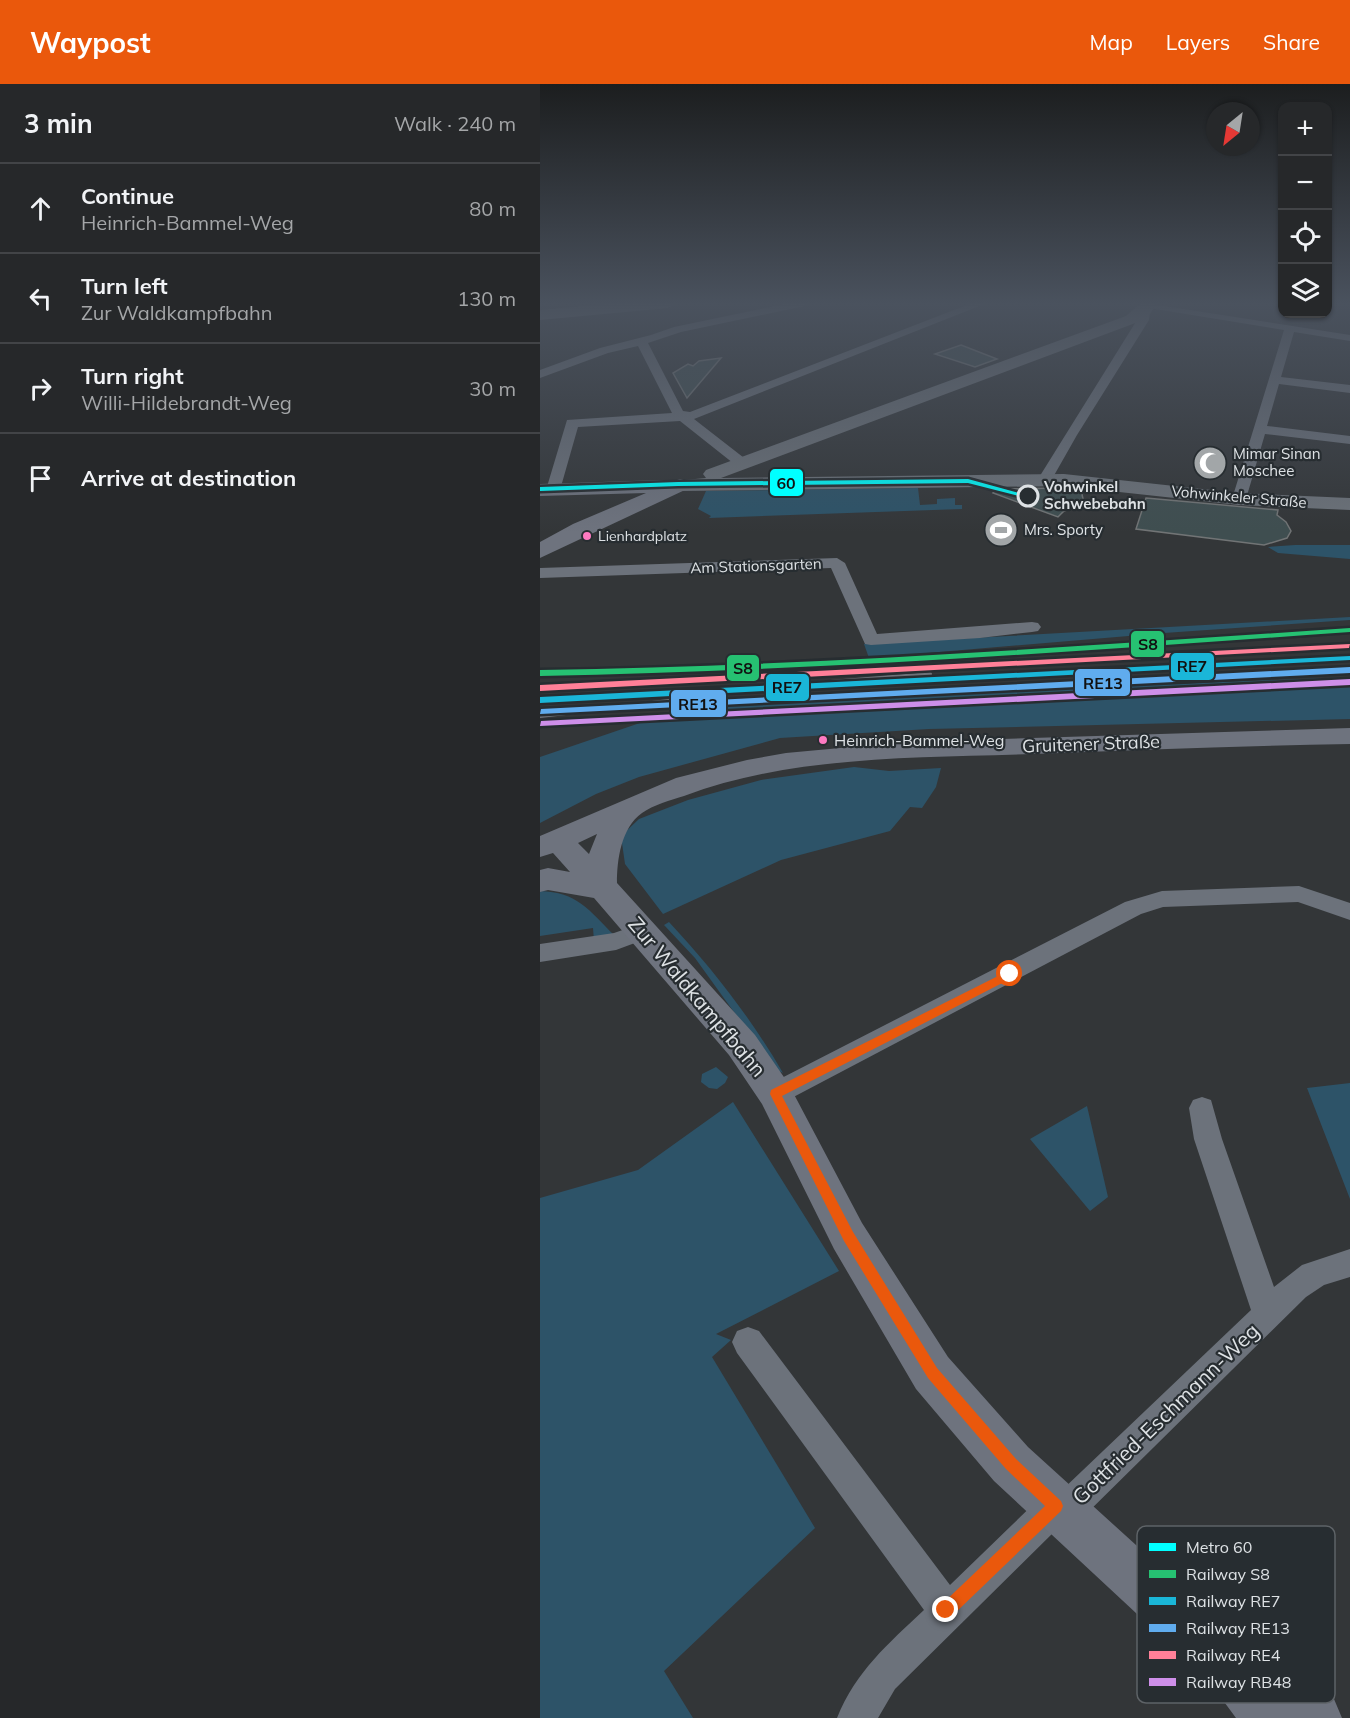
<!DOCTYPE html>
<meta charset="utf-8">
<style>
:root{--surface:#26282a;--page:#2e3032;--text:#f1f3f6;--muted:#a4a6a8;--line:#424447;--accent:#ea580c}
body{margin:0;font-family:Mulish,sans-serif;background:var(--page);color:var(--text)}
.controls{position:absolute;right:18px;top:18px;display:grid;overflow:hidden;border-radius:12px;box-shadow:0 2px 4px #0004}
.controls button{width:54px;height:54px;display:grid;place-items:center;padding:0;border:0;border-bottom:2px solid var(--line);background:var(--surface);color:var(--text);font:30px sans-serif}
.compass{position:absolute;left:666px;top:18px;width:54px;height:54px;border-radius:50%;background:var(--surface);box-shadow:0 2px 4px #0004;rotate:210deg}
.stop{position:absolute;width:18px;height:18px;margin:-14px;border:4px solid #ea580c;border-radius:50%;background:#fff}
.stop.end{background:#ea580c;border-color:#fff;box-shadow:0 2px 6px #0008}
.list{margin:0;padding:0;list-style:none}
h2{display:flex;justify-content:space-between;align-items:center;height:78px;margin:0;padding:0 24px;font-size:26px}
h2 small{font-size:20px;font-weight:400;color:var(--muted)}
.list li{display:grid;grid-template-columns:39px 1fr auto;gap:18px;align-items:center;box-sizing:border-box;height:90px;padding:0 24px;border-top:2px solid var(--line)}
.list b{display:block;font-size:22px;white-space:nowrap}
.list p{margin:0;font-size:20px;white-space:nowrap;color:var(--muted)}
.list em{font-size:20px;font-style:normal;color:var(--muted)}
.icon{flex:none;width:33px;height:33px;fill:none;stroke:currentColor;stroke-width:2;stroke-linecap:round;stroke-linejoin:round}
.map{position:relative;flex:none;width:810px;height:1634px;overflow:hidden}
header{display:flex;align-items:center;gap:36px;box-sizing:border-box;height:84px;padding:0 30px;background:var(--accent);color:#fff}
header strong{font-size:28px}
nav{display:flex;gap:33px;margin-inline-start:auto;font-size:21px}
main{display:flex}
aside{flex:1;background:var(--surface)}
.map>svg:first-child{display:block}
.green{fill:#2d5368}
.building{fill:#3f4e50;stroke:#717475;stroke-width:1.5}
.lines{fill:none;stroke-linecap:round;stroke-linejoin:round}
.minor{fill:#6c727b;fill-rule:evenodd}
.secondary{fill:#6e737e;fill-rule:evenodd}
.primary{fill:#6c7279;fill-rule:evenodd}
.rail{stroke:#6e7279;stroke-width:4}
.rail-1-casing{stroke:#272d31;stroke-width:5}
.rail-2-casing{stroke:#272d31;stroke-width:5}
.rail-3-casing{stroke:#272d31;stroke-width:5}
.rail-4-casing{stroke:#272d31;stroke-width:5}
.rail-5-casing{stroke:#272d31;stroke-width:5}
.rail-1{fill:#26c172;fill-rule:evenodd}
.rail-2{fill:#1ab6d8;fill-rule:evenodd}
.rail-3{fill:#60acee;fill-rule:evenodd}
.rail-4{fill:#ff8098;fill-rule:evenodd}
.rail-5{fill:#ce8fe9;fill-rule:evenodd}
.metro-1-casing{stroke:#272d31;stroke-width:5}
.metro-1{fill:#0ff;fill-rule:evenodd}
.route{fill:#ea580c}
.stop-dot{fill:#272d31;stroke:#dee2e5;stroke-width:3}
.bus-dot{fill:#fe7ac1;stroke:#272d31;stroke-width:2}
.labels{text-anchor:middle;stroke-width:4.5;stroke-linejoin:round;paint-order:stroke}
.far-bus-label{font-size:14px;fill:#dee2e5;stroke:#272d31;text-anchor:start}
.far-poi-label{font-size:15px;fill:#dee2e5;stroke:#272d31;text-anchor:start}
.far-stop-label{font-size:15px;font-weight:bold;fill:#dee2e5;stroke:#272d31;text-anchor:start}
.far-street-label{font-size:15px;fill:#dee2e5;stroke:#272d31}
.bus-label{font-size:16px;fill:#dee2e5;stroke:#272d31;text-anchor:start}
.street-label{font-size:18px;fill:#dee2e5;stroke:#272d31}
.near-street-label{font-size:21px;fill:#dee2e5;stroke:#272d31}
.key{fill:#272d31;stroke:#5e6367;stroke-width:1.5}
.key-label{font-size:16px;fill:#dee2e5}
.line-badge{stroke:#272d31;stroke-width:2}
.pale-badge-label{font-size:16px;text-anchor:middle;font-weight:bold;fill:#111}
</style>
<header>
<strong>Waypost</strong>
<nav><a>Map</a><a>Layers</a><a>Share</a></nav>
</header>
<main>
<aside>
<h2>3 min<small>Walk · 240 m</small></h2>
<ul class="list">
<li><svg class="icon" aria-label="ahead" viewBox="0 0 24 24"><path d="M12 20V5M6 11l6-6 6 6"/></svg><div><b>Continue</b><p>Heinrich-Bammel-Weg</p></div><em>80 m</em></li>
<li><svg class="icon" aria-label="left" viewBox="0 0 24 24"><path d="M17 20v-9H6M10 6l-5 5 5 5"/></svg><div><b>Turn left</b><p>Zur Waldkampfbahn</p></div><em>130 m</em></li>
<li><svg class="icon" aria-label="right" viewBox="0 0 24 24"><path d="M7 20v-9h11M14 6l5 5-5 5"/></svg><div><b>Turn right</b><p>Willi-Hildebrandt-Weg</p></div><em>30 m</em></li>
<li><svg class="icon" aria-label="arrive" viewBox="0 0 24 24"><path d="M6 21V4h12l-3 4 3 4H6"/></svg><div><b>Arrive at destination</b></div></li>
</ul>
</aside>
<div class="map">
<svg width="810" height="1634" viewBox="0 0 810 1634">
<rect width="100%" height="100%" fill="#333638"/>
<path class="green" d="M378 404 380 421 397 420V415L415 414V421H422V425L169 434 171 432 158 425 166 407Z
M755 461H810V475L738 469 728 463Z
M810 533V536L624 549 329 574 324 560Z
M810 593V635L389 645 240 654 99 693 56 710 0 739V673L141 625 304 613Z
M314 683 349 687 401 684 396 703 382 724 370 723 350 747 241 776 123 830 85 780 81 752 99 735 148 716 221 696Z
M0 807C37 808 49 826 74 851L54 857 53 844 0 852Z
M129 838C172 884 211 934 243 989L235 985 155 874 124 841Z
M176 983 188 993 185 999 177 1005 169 1004 161 998 162 990Z
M810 999V1115L767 1004Z
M193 1018 299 1187 176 1250 191 1256 172 1273 275 1444 124 1587 153 1634H0V1114L98 1086Z
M547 1022 568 1113 550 1127 490 1055Z"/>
<path class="building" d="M421 261 457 275 435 283 395 270Z
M181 274 147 314 133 289 148 280 153 282 159 277Z
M524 404 541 406 544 419 524 427 518 433 453 409 456 405Z
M606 414 738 426 737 431 746 438 751 447 747 454 724 461 596 445Z"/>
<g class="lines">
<path class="minor" d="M249 219H270L265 222 141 248 108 259 143 327 150 328 432 219H447L154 335 208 377 210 380 208 383H198L140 337 38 343 20 406 18 409H8L6 406 27 336 132 329 98 262 68 269 0 294V286L60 264 111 251 134 243Z
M605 219 810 251V257L754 248 741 293 810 301V309L739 300 727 342 810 352V360L725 350 706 415 699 419 694 418 692 415 744 246 609 224 605 223Z
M604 224 610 227 609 236 537 351 512 395 505 399 500 398 498 395 597 236 598 227Z
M297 474 305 479 337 550 492 538 498 539 501 543 498 547 492 548 440 554 331 561 325 560 291 484 0 494V484Z
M759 802 810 819V836L758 818 623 823 601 830 244 1018 235 1021 226 1018 222 1010 226 1002 585 818 622 807Z
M103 839 111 841 115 847 111 853 76 866 0 878V860L74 849Z
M662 1013 671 1016 682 1055 734 1203 762 1181 810 1165V1193L784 1201 766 1213 535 1441 523 1446 518 1444 355 1605 338 1634H297C316 1587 348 1560 384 1526L197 1269 192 1258 197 1247 208 1243 219 1247 410 1501 504 1410 516 1405 521 1407 711 1226 654 1055 649 1024 653 1016Z"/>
<path class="secondary" d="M140 395 147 397 150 401 147 405 0 474V458L33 440 106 409 0 412V400L124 396 131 398Z
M810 644V660C704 662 599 666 493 670 377 674 254 671 144 712 131 716 113 721 102 729 81 744 77 776 77 799L215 951 248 999 322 1139 408 1273 488 1363 704 1559 759 1584 794 1615 802 1634H696L668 1596 454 1397 376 1305 294 1165 222 1020 189 971 54 814 8 806 0 808V786L8 784 30 788 13 769 0 773V752L136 694 207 676 246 669 365 658ZM57 750 49 770 38 759Z"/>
<path class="primary" d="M77 219H136L128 224 0 236V226Z
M601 219H617L610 230 598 238 181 394 524 390 699 409 810 414V426L699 421 524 402 140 407 133 405 129 401 133 397 166 394 163 390 166 386 586 232Z"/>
<path class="rail" d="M180 607 390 590
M0 632 155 614"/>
<g class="rail-1-casing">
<path id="rail-1" d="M810 544V548C540 567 271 587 0 592V586C271 582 540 562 810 544Z"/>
</g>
<g class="rail-2-casing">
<path id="rail-2" d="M810 572V576L0 619V613Z"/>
</g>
<g class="rail-3-casing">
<path id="rail-3" d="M810 583V589L0 630 1 625Z"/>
</g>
<g class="rail-4-casing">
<path id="rail-4" d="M810 560 809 564 0 607V601Z"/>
</g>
<g class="rail-5-casing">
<path id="rail-5" d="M810 595V601L0 642 1 637Z"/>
</g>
<use href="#rail-1" class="rail-1"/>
<use href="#rail-2" class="rail-2"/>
<use href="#rail-3" class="rail-3"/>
<use href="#rail-4" class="rail-4"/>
<use href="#rail-5" class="rail-5"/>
<g class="metro-1-casing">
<path id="metro-1" d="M428 395 494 413 491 415 428 399 138 402 0 407V403L138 398Z"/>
</g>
<use href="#metro-1" class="metro-1"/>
</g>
<linearGradient id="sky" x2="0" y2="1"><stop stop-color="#1c1e1f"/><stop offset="0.49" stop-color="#4a525e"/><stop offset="1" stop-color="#4a525e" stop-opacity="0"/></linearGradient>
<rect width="810" height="448" fill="url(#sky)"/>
<path class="route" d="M470 886 474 887V893L242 1012 313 1148 397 1284 476 1375 521 1417 523 1422 521 1427 412 1532 406 1534 401 1532 398 1526 401 1521 505 1422 466 1385 388 1294 304 1157 230 1010 231 1006Z"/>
<defs>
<g id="mosque-disc" transform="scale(1.725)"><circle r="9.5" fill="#a2a6a8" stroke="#272d31"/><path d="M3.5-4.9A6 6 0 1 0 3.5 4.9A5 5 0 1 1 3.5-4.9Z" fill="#fff"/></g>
<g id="stadium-disc" transform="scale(1.725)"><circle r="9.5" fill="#a2a6a8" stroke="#272d31"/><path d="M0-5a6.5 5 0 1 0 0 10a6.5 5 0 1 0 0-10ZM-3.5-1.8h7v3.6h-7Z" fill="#fff"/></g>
</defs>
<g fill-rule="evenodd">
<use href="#mosque-disc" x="670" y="379"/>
<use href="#stadium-disc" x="461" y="446"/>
</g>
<circle class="stop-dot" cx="488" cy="412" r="10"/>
<g class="bus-dot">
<circle cx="47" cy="452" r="5"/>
<circle cx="283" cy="656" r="5"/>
</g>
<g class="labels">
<g class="far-bus-label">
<text x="58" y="457">Lienhardplatz</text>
</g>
<g class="far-poi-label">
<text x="693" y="375">Mimar Sinan<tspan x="693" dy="17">Moschee</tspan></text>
<text x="484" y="451">Mrs. Sporty</text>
</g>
<g class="far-stop-label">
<text x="504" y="408">Vohwinkel<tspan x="504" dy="17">Schwebebahn</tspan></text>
</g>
<g class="far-street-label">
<text transform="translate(699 413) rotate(5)" y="5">Vohwinkeler Straße</text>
<text transform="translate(216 482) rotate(-2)" y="5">Am Stationsgarten</text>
</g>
<g class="bus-label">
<text x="294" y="662">Heinrich-Bammel-Weg</text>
</g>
<g class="street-label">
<text transform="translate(551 660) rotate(-2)" y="6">Gruitener Straße</text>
</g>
<g class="near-street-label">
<text transform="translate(157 913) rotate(50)" y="7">Zur Waldkampfbahn</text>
<text transform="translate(626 1330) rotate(-44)" y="7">Gottfried-Eschmann-Weg</text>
</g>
</g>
<rect x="597" y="1442" width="198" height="177" rx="9" class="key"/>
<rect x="609" y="1459" width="27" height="8" fill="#0ff"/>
<rect x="609" y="1486" width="27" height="8" fill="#26c172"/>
<rect x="609" y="1513" width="27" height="8" fill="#1ab6d8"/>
<rect x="609" y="1540" width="27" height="8" fill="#60acee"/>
<rect x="609" y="1567" width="27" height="8" fill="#ff8098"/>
<rect x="609" y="1594" width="27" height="8" fill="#ce8fe9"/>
<g class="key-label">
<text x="646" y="1469">Metro 60</text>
<text x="646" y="1496">Railway S8</text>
<text x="646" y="1523">Railway RE7</text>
<text x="646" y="1550">Railway RE13</text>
<text x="646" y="1577">Railway RE4</text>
<text x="646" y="1604">Railway RB48</text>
</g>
<g class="line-badge">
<rect x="229" y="384" width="35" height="29" rx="6" fill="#0ff"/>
<rect x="590" y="546" width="35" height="28" rx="6" fill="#26c172"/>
<rect x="630" y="568" width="45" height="29" rx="6" fill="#1ab6d8"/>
<rect x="186" y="570" width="34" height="28" rx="6" fill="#26c172"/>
<rect x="534" y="584" width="57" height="29" rx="6" fill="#60acee"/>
<rect x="225" y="589" width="45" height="29" rx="6" fill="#1ab6d8"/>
<rect x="130" y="605" width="57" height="29" rx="6" fill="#60acee"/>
</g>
<g class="pale-badge-label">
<text x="246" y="405">60</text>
<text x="608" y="566">S8</text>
<text x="652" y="588">RE7</text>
<text x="203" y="590">S8</text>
<text x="563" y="605">RE13</text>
<text x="247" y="609">RE7</text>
<text x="158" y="626">RE13</text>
</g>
</svg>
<div class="controls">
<button>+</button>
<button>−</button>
<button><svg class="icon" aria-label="locate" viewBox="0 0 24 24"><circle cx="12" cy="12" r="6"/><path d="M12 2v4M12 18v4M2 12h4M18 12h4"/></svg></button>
<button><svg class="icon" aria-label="layers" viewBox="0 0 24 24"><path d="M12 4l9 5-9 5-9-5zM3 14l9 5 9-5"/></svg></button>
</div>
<svg class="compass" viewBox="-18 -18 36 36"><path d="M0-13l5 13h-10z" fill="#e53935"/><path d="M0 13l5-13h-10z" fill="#a4a6a8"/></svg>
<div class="stop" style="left:470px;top:890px"></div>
<div class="stop end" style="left:406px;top:1526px"></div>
</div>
</main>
